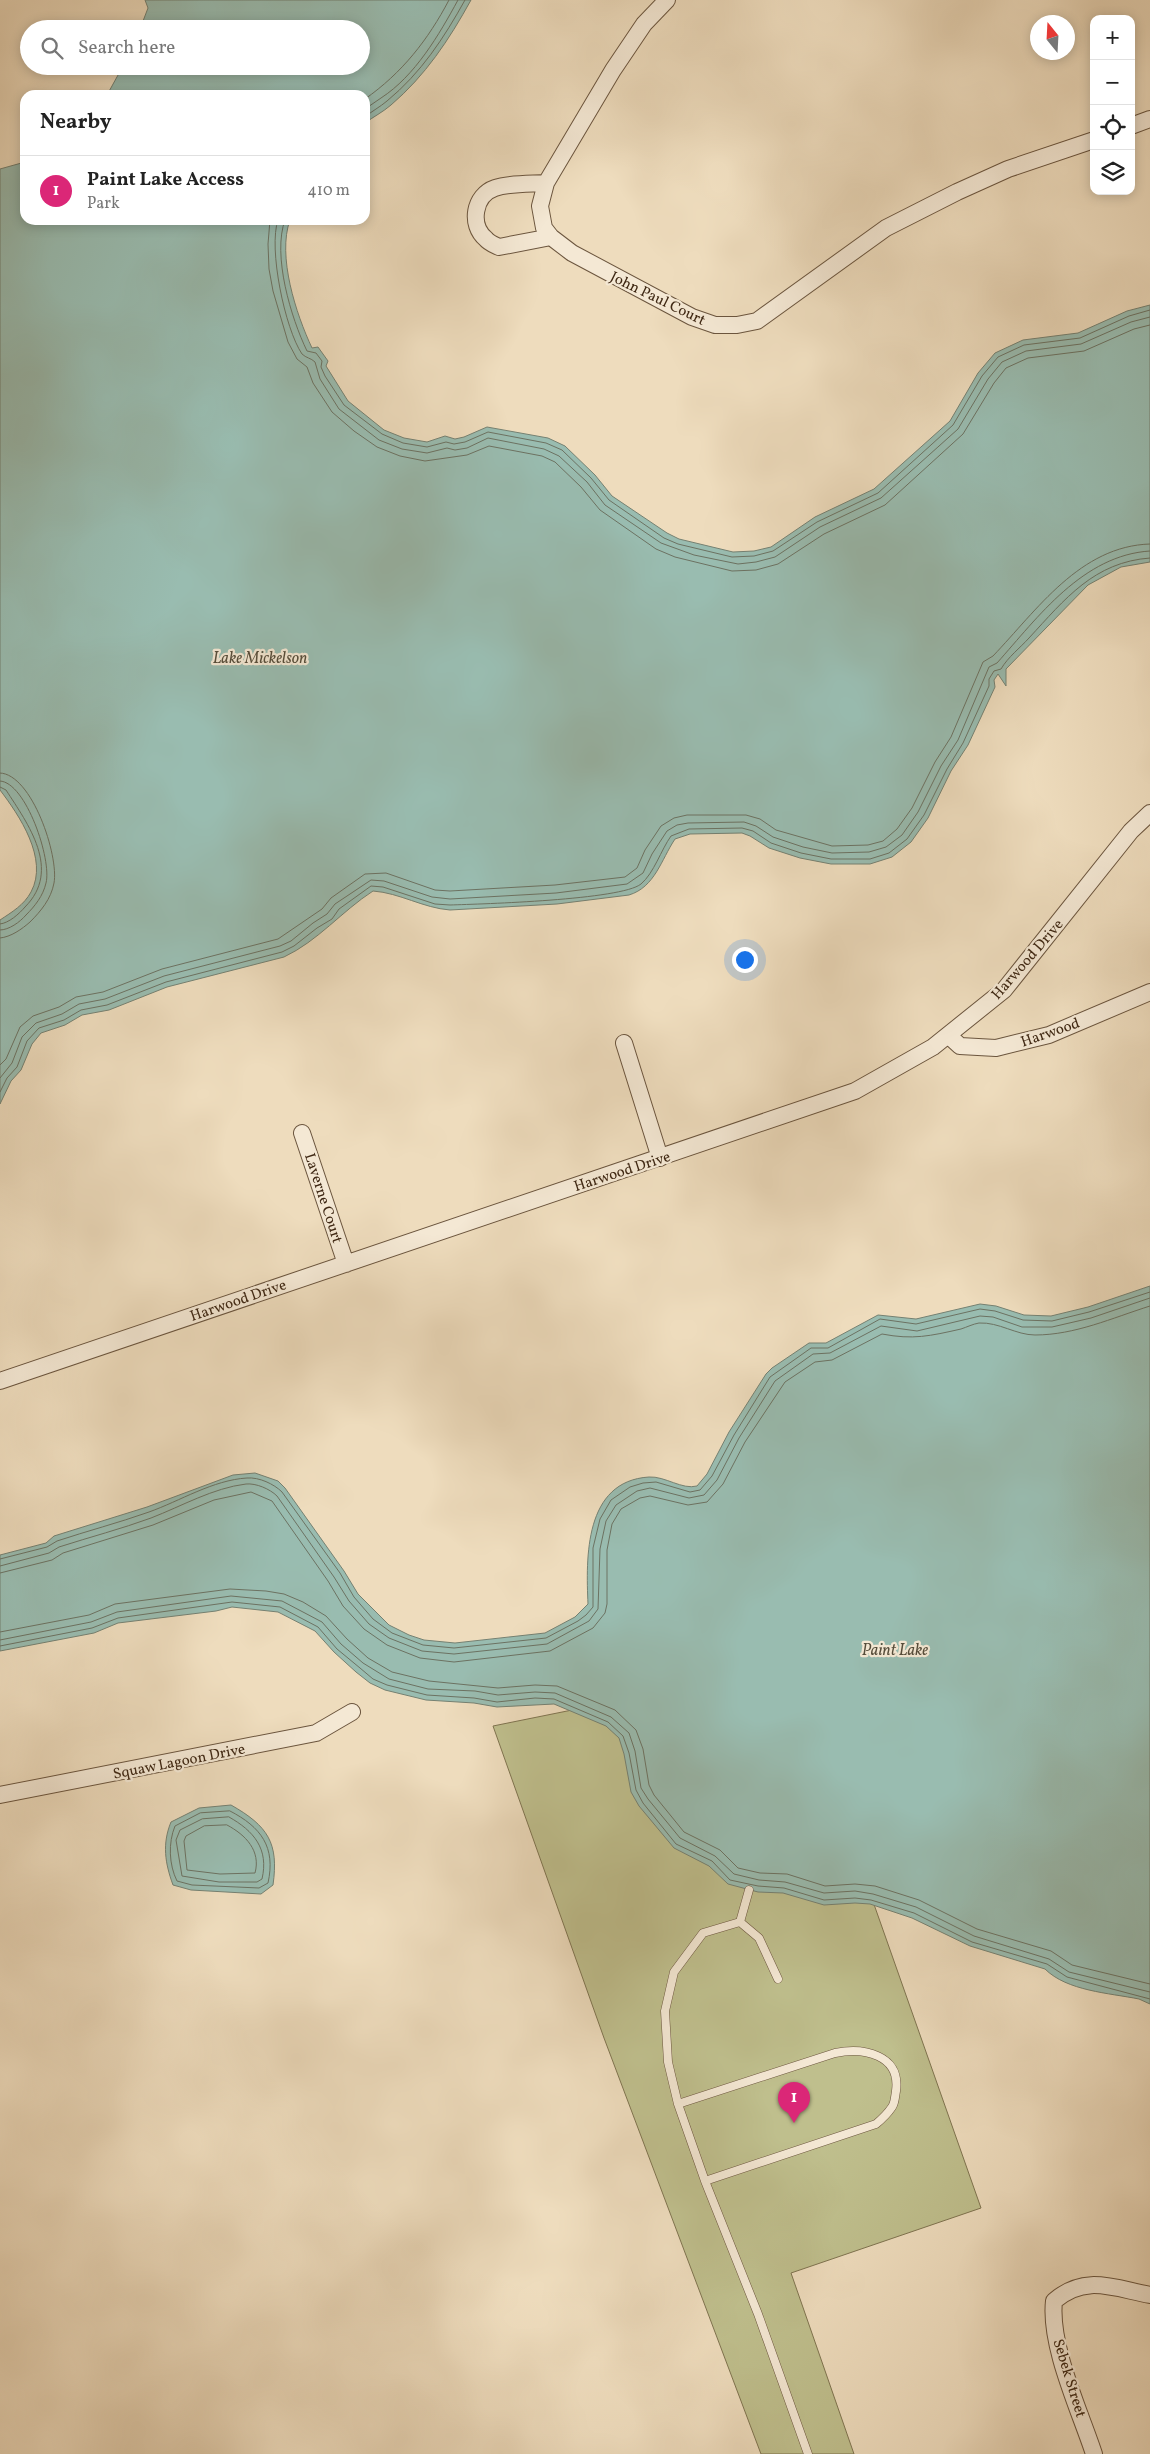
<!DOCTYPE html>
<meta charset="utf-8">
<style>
:root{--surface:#fff;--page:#f2f2f2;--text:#222;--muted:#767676;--line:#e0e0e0;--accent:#db2777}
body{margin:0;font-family:Vollkorn,serif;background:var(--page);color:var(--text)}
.controls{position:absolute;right:15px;top:15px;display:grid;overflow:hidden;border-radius:10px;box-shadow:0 2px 12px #0003}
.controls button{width:45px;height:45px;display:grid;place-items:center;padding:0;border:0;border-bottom:1px solid var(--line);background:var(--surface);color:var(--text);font:25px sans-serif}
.compass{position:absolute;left:1030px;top:15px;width:45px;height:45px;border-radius:50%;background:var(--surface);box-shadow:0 2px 12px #0003;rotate:342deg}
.you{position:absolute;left:744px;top:959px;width:18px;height:18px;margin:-12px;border:4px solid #fff;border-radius:50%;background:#1a73e8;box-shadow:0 0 0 8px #1a73e833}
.badge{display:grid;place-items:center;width:32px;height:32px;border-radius:50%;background:var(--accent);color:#fff;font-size:16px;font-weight:700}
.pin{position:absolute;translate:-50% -41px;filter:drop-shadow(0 1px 2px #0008)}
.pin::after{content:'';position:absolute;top:26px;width:18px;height:15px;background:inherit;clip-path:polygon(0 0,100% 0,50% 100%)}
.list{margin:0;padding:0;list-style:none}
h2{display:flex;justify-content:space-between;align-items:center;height:65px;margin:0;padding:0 20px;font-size:21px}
h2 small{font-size:16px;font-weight:400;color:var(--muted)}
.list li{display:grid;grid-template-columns:32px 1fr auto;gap:15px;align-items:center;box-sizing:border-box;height:70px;padding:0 20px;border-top:1px solid var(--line)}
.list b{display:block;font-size:19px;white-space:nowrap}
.list p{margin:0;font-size:16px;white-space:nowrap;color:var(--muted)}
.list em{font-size:16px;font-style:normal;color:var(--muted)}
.icon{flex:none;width:28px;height:28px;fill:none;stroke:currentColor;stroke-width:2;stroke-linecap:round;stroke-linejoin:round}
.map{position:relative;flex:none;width:1150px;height:2454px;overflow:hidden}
.search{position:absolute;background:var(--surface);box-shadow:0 2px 12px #0003;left:20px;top:20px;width:350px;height:55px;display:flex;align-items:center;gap:12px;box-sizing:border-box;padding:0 18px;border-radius:28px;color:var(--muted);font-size:19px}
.panel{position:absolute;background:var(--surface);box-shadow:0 2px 12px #0003;left:20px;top:90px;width:350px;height:135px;border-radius:15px}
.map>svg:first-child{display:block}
.green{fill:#bfbf8d;stroke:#7f7450}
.water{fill:#99bcb0;stroke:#758172}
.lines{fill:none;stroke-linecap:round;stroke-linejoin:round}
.shore{stroke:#6c7262;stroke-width:1}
.lane-casing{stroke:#6b553e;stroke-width:9}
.street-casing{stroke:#6b553e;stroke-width:18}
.lane{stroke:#f4e8d4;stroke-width:8}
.street{stroke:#f4e8d4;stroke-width:16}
.labels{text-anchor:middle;stroke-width:4.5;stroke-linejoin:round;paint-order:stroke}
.street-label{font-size:15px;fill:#3f2814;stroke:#f4e8d4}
.water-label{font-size:16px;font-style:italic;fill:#564d3b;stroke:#f4e8d4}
</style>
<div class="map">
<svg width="1150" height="2454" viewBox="0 0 1150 2454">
<rect width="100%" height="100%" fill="#eedcbd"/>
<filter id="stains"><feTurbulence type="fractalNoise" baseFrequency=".004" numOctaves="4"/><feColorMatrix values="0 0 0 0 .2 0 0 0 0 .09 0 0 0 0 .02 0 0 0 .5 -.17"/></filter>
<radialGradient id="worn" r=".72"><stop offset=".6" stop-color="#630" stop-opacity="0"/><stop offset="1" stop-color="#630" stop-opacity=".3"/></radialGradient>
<path class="green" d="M790 1666 981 2208 791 2273 854 2454H761L604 2038 493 1726Z"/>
<path class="water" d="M145 0H471C449 40 425 76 391 105 383 112 373 117 365 123V95H107L123 66H361V29H140L148 8Z
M25 162V220H290C277 256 296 314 312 348L318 347 328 361 326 366 348 401 384 430 404 438 427 442 445 436 455 439 464 437 487 427 548 438 565 446 595 475 612 496 667 533 679 539 733 552 754 551 771 547 815 517 874 489 950 421 978 373 995 353 1023 340 1078 333 1127 311 1150 305V562L1121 567 1088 585 1006 669V686L998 674 994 680 995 687 968 745 951 771 928 818 911 842 892 857 870 864H831L800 858 769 848 750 836 742 833 690 834 675 839C661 860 655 887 629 895L557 904 450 910C423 908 400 893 373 891 342 911 318 941 284 957L167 987 109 1010 82 1015 65 1025 41 1033 32 1044 21 1070 11 1081 0 1104V920C12 912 24 905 31 892 49 859 19 815 0 790V169Z
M1150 1286V2004L1139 1999C1109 1993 1067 1991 1045 1969L970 1946 912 1918 870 1904 855 1903 824 1905 783 1893 758 1892 728 1884 709 1866 674 1848 639 1806 631 1792 624 1754 619 1738 606 1726 554 1704 497 1707 474 1703 426 1700 385 1690 370 1683 356 1672 334 1652 315 1631 278 1612 232 1607 216 1611 118 1623 94 1633 0 1651V1555L46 1543 54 1536 147 1507 233 1475 255 1473 278 1481 285 1488 344 1571 358 1594 389 1625 409 1635 424 1640 455 1643 545 1633 575 1617 588 1604C586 1558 584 1481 649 1477 665 1476 682 1490 697 1486L707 1474 729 1432 766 1374 772 1368 809 1343H826L878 1315 916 1319 980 1304 996 1306 1024 1315 1051 1316 1088 1307Z
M231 1805C268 1826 279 1843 273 1885L261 1894 191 1890 173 1885C165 1863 162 1844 171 1822L199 1808Z"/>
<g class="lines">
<path class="shore" d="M365 99C402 73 428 40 449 0
M365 109C370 105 376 102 381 98 415 76 439 35 458 0
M365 117C372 111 380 107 387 101 421 73 444 38 465 0
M270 220 268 244 269 269 273 291 288 342 297 359 307 367 313 383 332 412 354 431 377 447 400 456 425 461 467 455 489 446 542 456 555 462 581 487 600 510 656 549 675 557 732 571 756 570 778 564 824 534 885 505 963 434 994 383 1006 368 1028 358 1084 351 1134 329 1150 325
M278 220C268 248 285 329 302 354 306 358 311 358 315 362L320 379 339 409 379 440 402 449 427 453 447 448 455 450 467 448 488 438 544 449 559 456 587 482 605 505 661 543 694 555 738 564 756 562 775 557 820 527 881 498 958 429 988 379 1002 362 1026 351 1081 344 1131 322 1150 317
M285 220C272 255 291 318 307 351L316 353 322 361 321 367 325 376 344 405 382 434 403 443 427 447 446 442 454 444 465 442 488 432 546 443 562 450 591 478 609 500 664 538 678 544 732 557 754 556 773 551 817 522 878 493 953 425 982 376 998 357 1024 345 1080 338 1129 316 1150 310
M0 773C32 774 59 856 54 883 51 899 41 911 30 922 22 929 11 937 0 938
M0 781C26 782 52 860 46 883 43 896 35 906 26 915 20 922 9 930 0 930
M0 787 6 790C28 824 62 870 25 907 19 914 9 923 0 924
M0 1065 6 1059 20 1027 33 1016 59 1007 76 997 103 992 162 969 278 939 322 909 331 898 365 874 386 873 435 890 450 891 555 885 625 877 637 868 645 850 661 826 674 818 687 815H746L760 819 776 830 832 846 868 845 883 841 897 829 912 808 935 762 951 737 983 662 993 656C1037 610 1080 546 1150 544
M0 1078 12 1063 22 1037 36 1023 62 1014 79 1004 105 999 164 976 280 946 291 941 313 923 327 914 335 904 371 880 384 881 432 897 450 899 556 893 627 884 643 873 652 854 667 831 677 825 688 823 744 822 756 826 773 837 803 847 832 853 869 852 886 847 902 835 918 812 941 766 958 740 989 667 997 663C1038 617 1083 555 1150 551
M0 1092 7 1078 17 1067 27 1041 39 1028 64 1020 81 1010 107 1005 166 982 282 952 294 946 317 928 332 919 339 909 371 886 383 887 435 904 450 905C482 904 621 900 641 884 654 873 661 850 671 836L689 829 742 828 753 831 771 843 801 853 831 859H870L889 853 907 839 924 815 947 769 963 743 989 686V679L994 671 1001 669C1008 657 1020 648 1029 638 1065 599 1094 562 1150 558
M0 1559 47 1547 57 1541C87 1531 118 1523 149 1512 180 1501 213 1480 247 1478 259 1477 274 1484 282 1492L340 1573 354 1597 373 1619 392 1633 423 1645 454 1648 546 1638 578 1621 586 1615 593 1607V1548L600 1519 611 1500 630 1487 643 1483 656 1482 690 1492 700 1490 712 1476 734 1435 770 1377 811 1348H828L880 1319 916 1324 980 1309 995 1311 1023 1320 1052 1321 1089 1312 1150 1292
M0 1566 49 1553 59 1547C90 1537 121 1529 151 1518 182 1506 213 1488 246 1484 256 1483 270 1489 277 1496L334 1577 349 1601 369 1624 389 1638 422 1651 454 1654 547 1644 589 1621 598 1609 600 1549 606 1521 616 1505 637 1491 650 1488 689 1498 704 1495 717 1480 739 1438 775 1381 813 1354 830 1353 881 1326 917 1331 980 1316 993 1317 1022 1327H1052L1091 1318 1150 1298
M0 1573 52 1560 63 1553 153 1525 214 1500 251 1492 272 1501 328 1581 343 1606 364 1629 387 1645 420 1658 454 1662 550 1651 593 1628 605 1613 607 1604V1550L612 1524 621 1509 640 1498 650 1496 688 1505 707 1502 723 1484 745 1442 785 1382 815 1362 832 1360 882 1334C913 1340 930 1336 961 1329 967 1327 973 1324 979 1323 999 1322 1016 1335 1035 1335 1075 1335 1112 1318 1150 1306
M0 1632 89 1615 115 1604 230 1589 266 1591 284 1594 303 1602 326 1616 347 1639 368 1658 392 1672 429 1681 498 1688 535 1685 557 1686 615 1710 636 1730 643 1749 649 1785 654 1795 684 1832 720 1850 738 1868 760 1873 787 1874 825 1886 855 1884 875 1886 919 1900 977 1929 1051 1951 1072 1965 1150 1984
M0 1640 91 1622 117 1612 231 1596 282 1601 322 1622 341 1644 363 1663 389 1679 428 1689 475 1691 498 1695 535 1692 555 1693 611 1717 629 1733 635 1751 641 1788 648 1799 680 1838 715 1856 734 1874 759 1880 785 1882 824 1893 855 1891 873 1894 916 1907 974 1936 1049 1959 1069 1972 1150 1992
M0 1646 92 1628 118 1618 232 1602 280 1607 318 1627 337 1649 360 1668 373 1679 387 1685 427 1695 474 1698 497 1702 535 1698 554 1699 608 1722 623 1736 629 1753 636 1790 643 1803 676 1844 712 1861 730 1880 758 1886 784 1888 824 1900 855 1898 871 1900 914 1913 972 1942 1047 1964 1067 1977 1150 1999
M230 1811C261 1827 276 1847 268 1883L259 1888 192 1885 177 1881C169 1865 168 1843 175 1826L200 1813Z
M229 1817C254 1831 269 1849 262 1879L257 1882H219L182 1876 176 1840 180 1830 202 1819Z
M227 1825C246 1835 261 1851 255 1873L220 1874 187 1870 184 1841 186 1836 204 1826Z"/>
<g class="lane-casing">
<path id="lane" d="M740 1922 703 1933 674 1972 665 2011 668 2062 678 2104 705 2181 758 2314 808 2454
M740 1922 759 1938 778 1979
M740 1922 749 1890
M678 2104 835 2053C864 2047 901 2055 896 2091 895 2096 895 2103 892 2107 888 2113 882 2119 876 2124L705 2181"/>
</g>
<g class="street-casing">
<path id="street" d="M667 0 644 24 613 70 546 183 540 206 544 228 551 237 572 253 692 317 715 325H737L757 321 886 228 957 192 1008 169 1094 140
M1131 126 1150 119
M546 183C530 184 510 183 495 188 474 195 469 225 486 239 489 243 495 245 499 247L551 237
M948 1035 960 1046 996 1048 1049 1035 1150 992
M624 1043 660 1158
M302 1133 346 1264
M0 1381 855 1091 933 1047 1004 990 1131 831 1150 813
M0 1795 316 1733 352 1712
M1094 2454C1080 2411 1049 2346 1054 2301 1085 2274 1113 2288 1150 2295"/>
</g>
<use href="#lane" class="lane"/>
<use href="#street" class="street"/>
</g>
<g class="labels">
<g class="street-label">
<text transform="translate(658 298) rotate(26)" y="5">John Paul Court</text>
<text transform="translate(1027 959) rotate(-49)" y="5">Harwood Drive</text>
<text transform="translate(1050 1032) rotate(-19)" y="5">Harwood</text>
<text transform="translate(622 1171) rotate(-18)" y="5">Harwood Drive</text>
<text transform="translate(324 1198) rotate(72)" y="5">Laverne Court</text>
<text transform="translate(238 1300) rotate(-19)" y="5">Harwood Drive</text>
<text transform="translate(179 1761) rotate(-11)" y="5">Squaw Lagoon Drive</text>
<text transform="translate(1070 2378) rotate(73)" y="5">Sebek Street</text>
</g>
<g class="water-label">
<text x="260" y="663">Lake Mickelson</text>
<text x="895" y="1655">Paint Lake</text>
</g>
</g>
<rect width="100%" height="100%" filter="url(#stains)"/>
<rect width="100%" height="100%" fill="url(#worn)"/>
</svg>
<div class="controls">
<button>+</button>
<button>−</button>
<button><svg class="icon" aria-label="locate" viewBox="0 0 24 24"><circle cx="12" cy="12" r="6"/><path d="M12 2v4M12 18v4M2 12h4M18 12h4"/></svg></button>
<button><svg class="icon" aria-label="layers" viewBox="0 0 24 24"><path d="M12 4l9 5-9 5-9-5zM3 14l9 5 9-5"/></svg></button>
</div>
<svg class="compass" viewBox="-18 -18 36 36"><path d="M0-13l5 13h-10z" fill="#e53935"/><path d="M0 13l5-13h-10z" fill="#767676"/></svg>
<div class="you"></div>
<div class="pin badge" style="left:794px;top:2123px">1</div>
<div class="search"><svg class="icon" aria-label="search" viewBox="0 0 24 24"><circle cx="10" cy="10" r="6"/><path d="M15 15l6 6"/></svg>Search here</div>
<section class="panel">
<h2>Nearby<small></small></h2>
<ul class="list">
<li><span class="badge">1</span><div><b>Paint Lake Access</b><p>Park</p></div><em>410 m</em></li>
</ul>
</section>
</div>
